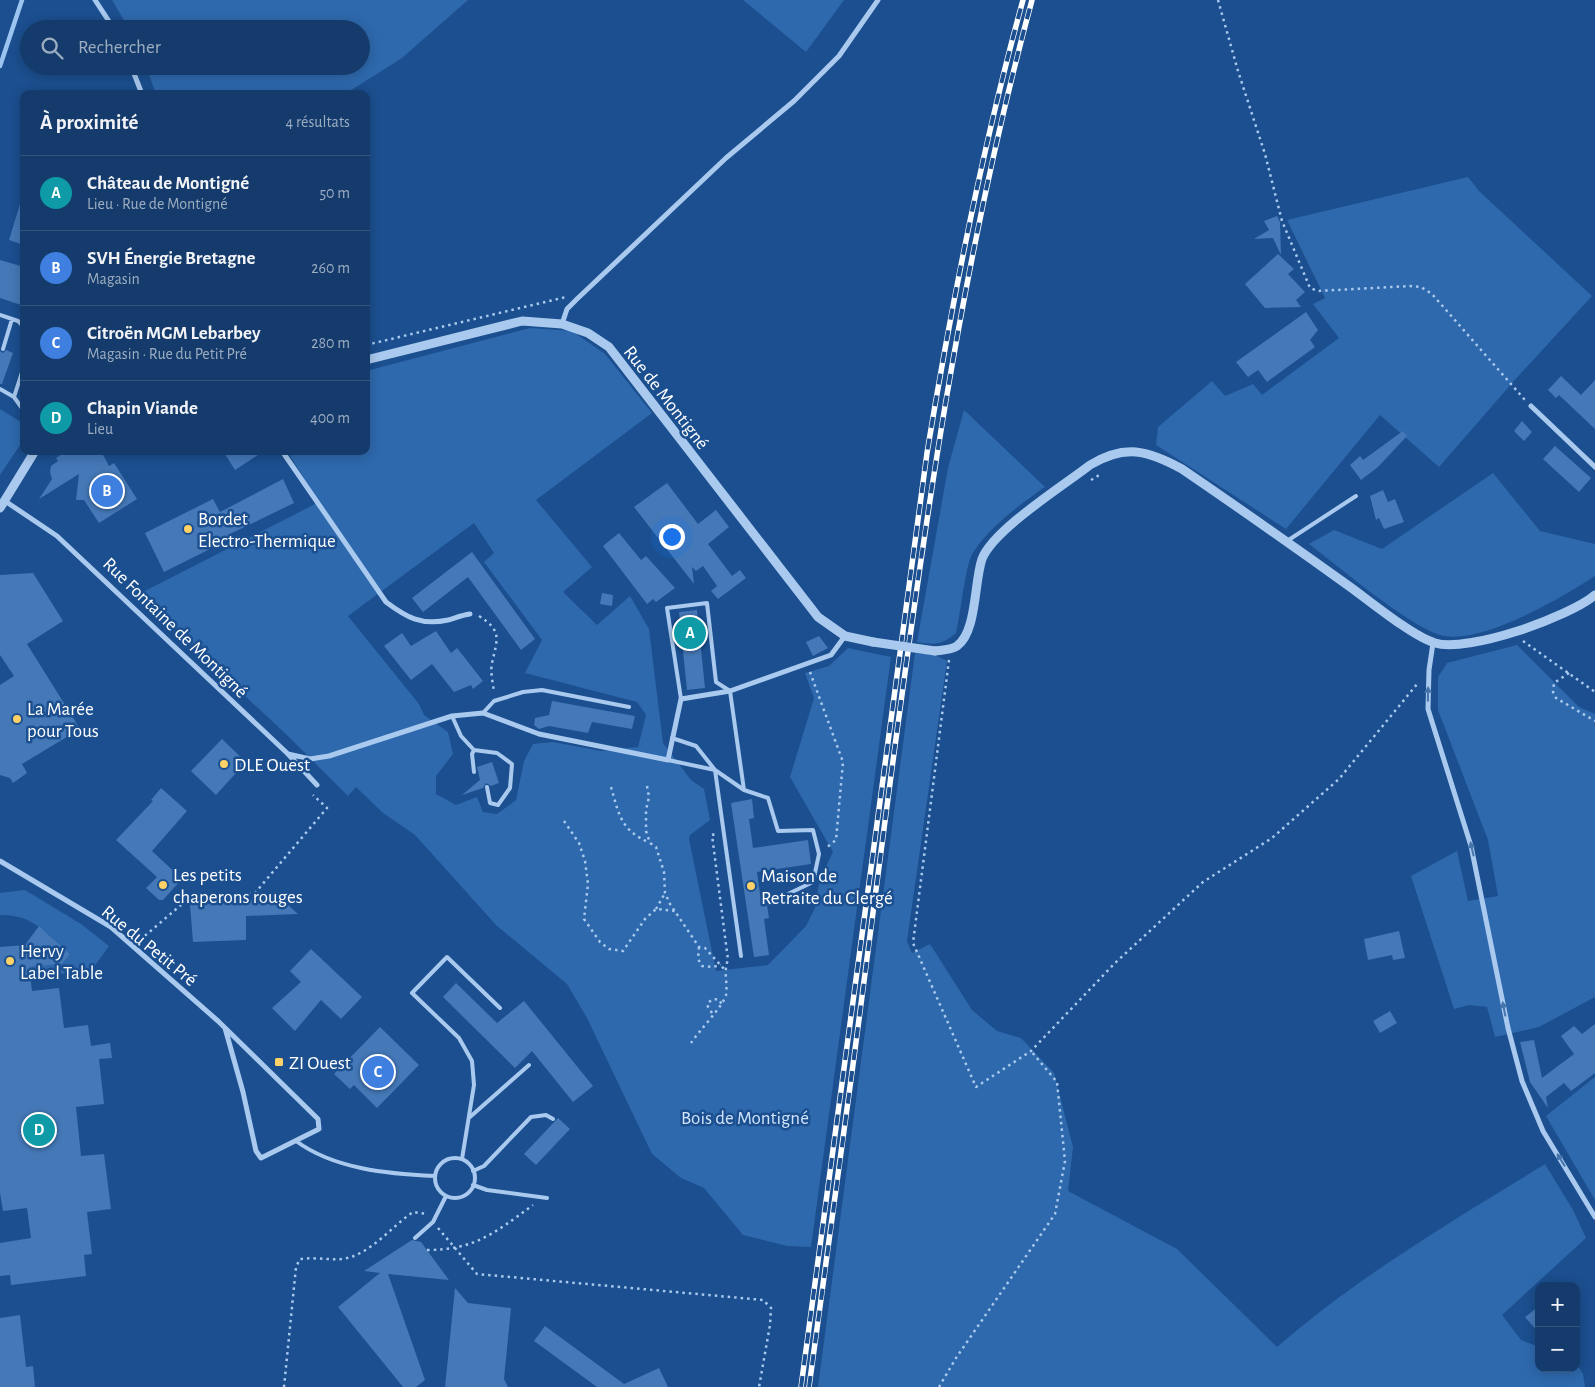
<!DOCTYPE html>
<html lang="fr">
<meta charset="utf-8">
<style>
:root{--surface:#143b6b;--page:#1d4271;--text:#f1f3f6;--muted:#9dadc1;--line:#33557e;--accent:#e797bd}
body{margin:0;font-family:"Alegreya Sans",sans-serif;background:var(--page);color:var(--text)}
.controls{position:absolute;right:15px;bottom:15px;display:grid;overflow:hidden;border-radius:10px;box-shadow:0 2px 12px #0003}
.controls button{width:45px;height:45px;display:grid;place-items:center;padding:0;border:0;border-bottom:1px solid var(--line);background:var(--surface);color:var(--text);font:25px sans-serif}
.you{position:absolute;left:671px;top:536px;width:18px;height:18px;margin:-12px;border:4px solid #fff;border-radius:50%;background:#1a73e8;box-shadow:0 0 0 8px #1a73e833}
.badge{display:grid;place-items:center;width:32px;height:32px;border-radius:50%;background:var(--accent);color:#fff;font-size:16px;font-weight:700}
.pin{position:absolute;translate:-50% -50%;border:2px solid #fff;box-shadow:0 1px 5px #0006}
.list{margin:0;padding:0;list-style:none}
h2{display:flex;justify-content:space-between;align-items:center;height:65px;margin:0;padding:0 20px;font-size:21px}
h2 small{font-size:16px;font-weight:400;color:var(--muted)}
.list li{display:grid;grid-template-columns:32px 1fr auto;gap:15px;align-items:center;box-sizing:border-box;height:75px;padding:0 20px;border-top:1px solid var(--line)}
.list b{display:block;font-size:19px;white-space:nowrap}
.list p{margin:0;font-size:16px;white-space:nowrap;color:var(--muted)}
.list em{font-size:16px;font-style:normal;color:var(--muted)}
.icon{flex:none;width:28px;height:28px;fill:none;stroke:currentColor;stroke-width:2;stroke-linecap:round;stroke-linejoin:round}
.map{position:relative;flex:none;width:1595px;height:1387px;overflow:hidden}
.search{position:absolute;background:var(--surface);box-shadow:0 2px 12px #0003;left:20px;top:20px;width:350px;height:55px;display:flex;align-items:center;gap:12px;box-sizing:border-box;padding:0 18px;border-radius:28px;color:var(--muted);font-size:19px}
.panel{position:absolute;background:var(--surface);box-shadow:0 2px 12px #0003;left:20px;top:90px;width:350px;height:365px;border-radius:10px}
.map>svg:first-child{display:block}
.green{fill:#2e69ad;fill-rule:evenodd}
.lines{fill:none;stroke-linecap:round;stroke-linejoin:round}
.stream{stroke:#9cc4f0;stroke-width:4.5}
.building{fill:#4478b7}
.path{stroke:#a9c9ee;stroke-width:2.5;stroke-dasharray:2.5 4;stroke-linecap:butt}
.service{stroke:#a9c9ee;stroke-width:4}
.minor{stroke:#a9c9ee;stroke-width:5}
.tertiary{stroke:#a9c9ee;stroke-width:9}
.rail-casing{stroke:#fff;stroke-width:5.5}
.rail{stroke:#1b4f8f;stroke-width:4;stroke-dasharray:11;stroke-linecap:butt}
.tertiary-bridge{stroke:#a9c9ee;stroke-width:9}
.oneway{fill:#4674ac}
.poi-dot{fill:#ffd166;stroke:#1b4f8f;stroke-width:2}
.labels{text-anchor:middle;stroke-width:5;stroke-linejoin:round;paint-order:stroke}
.street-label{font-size:19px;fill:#fff;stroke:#1b4f8f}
.poi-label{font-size:19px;fill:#fff;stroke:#1b4f8f;text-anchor:start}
.park-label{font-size:19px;fill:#cfe3fa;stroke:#1b4f8f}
</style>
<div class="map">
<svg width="1595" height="1387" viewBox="0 0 1595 1387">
<rect width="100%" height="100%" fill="#1b4f8f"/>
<path class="green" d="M112 0H468L402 58 345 94H156L146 66H361V29H129Z
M743 0H844L806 52Z
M1468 177 1479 191 1592 296 1513 382 1439 467 1380 415 1286 529 1156 445 1158 427 1212 381 1225 396 1253 384 1262 395 1339 338 1313 304 1325 298 1287 220Z
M530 328 572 331 605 354 652 413 536 500 592 567 563 592 597 625 630 596 649 629 663 743 691 780 704 789 710 820 690 835 689 839 716 971 768 965 806 926 815 908 820 879 833 852 790 777 814 698 805 673 829 666 848 648 891 657 811 1247 787 1246 743 1235 704 1188 681 1178 652 1154 587 1018 567 984 496 925 415 835 383 813 356 787 348 796 290 738 137 595 319 502 287 451H366V371ZM474 523 494 553 484 562 542 640 525 673 637 702 646 715 638 747 601 751 553 742 533 744 524 761 516 800 497 814 483 812 477 797 456 805 436 794V776L453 754 448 732 424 715 419 704 348 616Z
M0 409 24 424V439L0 475Z
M964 410 1045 487C1023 502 977 536 969 562 963 585 961 610 956 633 942 645 935 645 917 642L948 468Z
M1493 473 1540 531 1595 544V576C1561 598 1485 643 1444 636 1413 630 1337 565 1309 544L1334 530 1382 549Z
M1517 645 1579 707 1595 714V997L1539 1027 1495 1037 1487 1007 1469 1005 1454 1009 1411 876 1457 851 1468 901 1498 896 1488 840 1438 710V677L1447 663Z
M915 653 935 655 947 661 907 941 912 953 930 944 972 1010 997 1031 1021 1038 1054 1073 1073 1147 1068 1191 1177 1249 1277 1347C1359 1276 1452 1221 1545 1164L1573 1210 1586 1238 1502 1315 1521 1340 1539 1347V1368H1576V1363L1583 1374 1585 1387H818Z
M25 890 81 924 109 946 91 971 30 977 29 967 62 964 70 954C47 934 33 914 0 915V893Z
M1595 1077V1200L1546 1116Z"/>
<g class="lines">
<path class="stream" d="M0 66 22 0"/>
</g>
<path class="building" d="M21 201H24V245L9 240Z
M1277 216 1280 222 1281 255 1273 238 1254 239 1269 230 1264 221Z
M1278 254 1294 269 1288 274 1305 292 1296 300 1301 307 1265 308 1245 284Z
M0 260 24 267V306L0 298Z
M1306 312 1318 330 1310 340 1315 347 1267 382 1258 370 1248 377 1236 362Z
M6 350 13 353 2 384H0V351L3 353Z
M1561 376 1581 395 1595 380V429L1559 395 1556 398 1548 390Z
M1522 421 1532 432 1524 441 1514 431Z
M1403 431 1407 436 1378 467 1361 480 1350 465 1360 456 1363 460Z
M1555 446 1591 478 1579 492 1543 459Z
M66 451H101L109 466 114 463 137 499 99 523 84 500H76L79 474 39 499 52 479 50 472 51 466 58 461 56 458Z
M223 451H264L235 470Z
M283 479 294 503 230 534 232 538 164 572 145 533 213 499 220 512Z
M667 483 698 524 716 510 729 527 708 544 732 576 740 570 746 578 718 599 711 591 717 586 703 566 696 571 692 567 694 584 634 507Z
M1383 490 1388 502 1395 499 1404 522 1384 529 1379 518 1376 520 1370 496Z
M619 533 641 560 646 556 675 588 656 602 653 599 647 604 603 546Z
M472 552 535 639 521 650 468 577 423 612 412 598Z
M33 573 63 621 27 644 80 729 22 764 27 773 13 783 10 778 0 775V685L14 676 0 655V575Z
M602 593 613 595 612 606 600 604Z
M697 610 705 688 687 690 679 612Z
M436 631 451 653 457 648 483 681 473 689 471 685 454 692 432 664 411 680 384 646 402 633 411 646Z
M819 636 828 648 813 656 806 642Z
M552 701 635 716 632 729 592 722 588 733 549 726 539 729 534 725 535 718 549 715Z
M222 739 246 762 216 795 191 771Z
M492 762 499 783 491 786 486 783 483 788 462 795 480 780 477 767Z
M161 788 187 811 152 851 182 879 163 900H159L146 888 157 877 116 840 153 801 151 800Z
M752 799 754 818 749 819 753 848 808 840 811 864 757 872 761 901 766 899 769 918 764 919 769 955 754 957 731 803Z
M280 898 298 914 246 916V940L193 942 190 905Z
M39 926 70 954 62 964 29 967 32 991 59 988 64 1028 88 1025 91 1046 110 1043 112 1058 99 1059 104 1104 76 1107 81 1156 104 1154 111 1209 87 1212 92 1254 84 1255 86 1276 11 1285 10 1275 0 1276V1243L31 1238 27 1208 3 1211 0 1193V947L25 945Z
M1399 931 1405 958 1393 960 1392 955 1368 960 1364 939Z
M311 949 362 997 341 1019 321 1000 295 1031 272 1008 301 982 290 971Z
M456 983 497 1023 524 1001 593 1086 573 1102 532 1051 515 1068 443 997Z
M1390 1011 1397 1023 1380 1033 1373 1021Z
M1595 1024V1073L1571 1091 1564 1083 1546 1097 1548 1108 1530 1082 1520 1042 1534 1040 1542 1078 1574 1054 1561 1036 1574 1026 1582 1034Z
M380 1027 419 1065 377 1108 354 1085 350 1089 334 1074Z
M558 1118 570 1129 536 1165 524 1154Z
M412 1240 421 1242 449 1280 388 1274 425 1380 416 1387H403L338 1307 380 1273 364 1271Z
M455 1288 468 1303 511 1308 504 1379 508 1387H445Z
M1539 1306V1333L1525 1317Z
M20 1315 26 1367 33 1366 35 1387H0V1318Z
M545 1326 624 1384 659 1368 668 1387H597L534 1341Z"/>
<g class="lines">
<path class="path" d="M1218 0 1238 71 1265 154 1282 221 1310 288 1318 291 1410 286 1421 287 1432 294 1525 400
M366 345 566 297
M1091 480 1101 474
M479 616C503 631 497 640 492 663 490 672 493 683 494 692
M1523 641 1595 692
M949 660 913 943 976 1087 1031 1051 1115 963 1203 882 1272 838 1339 779 1418 683
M810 672 843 762 836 840 826 848
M1569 673 1554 683 1553 692 1556 698 1595 721
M647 786 649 797 646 810V831L650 843 656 847 664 872 665 893 670 904 699 947 705 948 724 969
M611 787C619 814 620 830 650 843
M564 821 579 843 585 861 588 884 584 919 600 942 609 949 623 951 645 919 656 909 675 911
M656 909 665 893
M140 940 188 899 255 893 327 808 313 795
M699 947 698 959 702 966 712 967 721 965
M712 1013 707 1005 711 1000 718 999 722 1004
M691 1043C698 1032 724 1005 726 995 728 982 723 972 728 960L712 835 715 834
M438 1228 477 1274 763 1300 771 1308 770 1325 759 1387
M427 1250C475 1250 496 1232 533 1205
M284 1387 296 1267 300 1259C314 1257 328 1260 342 1259 369 1256 392 1226 413 1212L427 1214
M939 1387 956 1358 1055 1214 1065 1161 1057 1082 1031 1051"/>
<path class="service" d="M0 315 18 321 24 327
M3 349 12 319
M0 389 14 397 24 411
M14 397 24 366
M1287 541 1356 496
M681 699 667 608 707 603 716 682 730 691 744 790
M483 713 494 701 523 692 542 690 629 707
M452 716 461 736 474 750 497 753 512 764 510 788 498 805 490 803 487 787
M672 738 696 746 715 770 741 956
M668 760 715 770 744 790 768 798 778 831 813 830 819 854 813 882 788 894
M474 772 472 754 474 750
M470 1117 529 1065
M296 1141C334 1169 388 1174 435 1176
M435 1178a20 20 0 1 1 40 0a20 20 0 1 1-40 0Z
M462 1159 474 1085 472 1061 459 1038 412 993 447 957 500 1008
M473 1171 484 1166 531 1117 546 1115 553 1119
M473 1185 487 1190 547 1198
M415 1238 433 1222 446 1196"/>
<path class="minor" d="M95 0 114 29
M131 66 142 94
M562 324 567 309 577 299 726 158 794 101 839 56 878 0
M1531 406 1595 467
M164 451H167
M282 451 386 602C406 617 421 626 448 620 455 618 462 615 470 614
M5 501 57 536 288 754 317 785
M1433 643 1429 670 1428 709 1471 846 1508 1028 1522 1081 1543 1131 1595 1217
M288 754 310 759 329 756 452 716 483 713 539 734 668 760 681 699 730 691 831 655 845 636
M0 861 111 927 218 1021 318 1119 319 1129 261 1158 256 1151 243 1092 225 1028"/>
<path class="tertiary" d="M366 360 522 321 562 324 588 333 609 347 818 617 845 636 873 642
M0 508 35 451
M935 651C942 650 951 650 957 646 977 632 974 582 982 559 993 530 1063 486 1090 465 1125 444 1147 450 1182 469 1239 508 1296 548 1353 589 1372 603 1414 637 1435 643 1468 653 1569 617 1595 595"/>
<g class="rail-casing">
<path id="rail" d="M801 1387 927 453C952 301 982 149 1023 0
M809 1387C836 1193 862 1000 887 806 923 534 960 265 1032 0"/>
</g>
<use href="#rail" class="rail"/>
<path class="tertiary-bridge" d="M873 642 935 651"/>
</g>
<defs><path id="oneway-solid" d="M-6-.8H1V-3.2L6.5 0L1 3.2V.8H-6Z" transform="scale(1.25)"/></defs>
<g class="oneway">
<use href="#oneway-solid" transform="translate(1428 694) rotate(-89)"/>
<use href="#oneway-solid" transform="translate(1472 849) rotate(-103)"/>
<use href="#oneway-solid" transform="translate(1504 1009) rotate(-101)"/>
<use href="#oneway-solid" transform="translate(1561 1160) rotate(-122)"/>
</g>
<g class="poi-dot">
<circle cx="188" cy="529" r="5"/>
<circle cx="17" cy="719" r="5"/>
<circle cx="224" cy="764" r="5"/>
<circle cx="163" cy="885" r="5"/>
<circle cx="751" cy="886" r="5"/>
<circle cx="10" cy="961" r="5"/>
<rect x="274" y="1057" width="10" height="10" rx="2.5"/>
</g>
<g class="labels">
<g class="street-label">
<text transform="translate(667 397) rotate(52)" y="7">Rue de Montigné</text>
<text transform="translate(176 627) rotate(44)" y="7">Rue Fontaine de Montigné</text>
<text transform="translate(150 945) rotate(39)" y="7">Rue du Petit Pré</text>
</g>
<g class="poi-label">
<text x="198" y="525">Bordet<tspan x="198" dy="22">Electro-Thermique</tspan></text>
<text x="27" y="715">La Marée<tspan x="27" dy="22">pour Tous</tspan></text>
<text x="234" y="771">DLE Ouest</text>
<text x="173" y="881">Les petits<tspan x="173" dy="22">chaperons rouges</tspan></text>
<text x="761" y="882">Maison de<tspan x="761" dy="22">Retraite du Clergé</tspan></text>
<text x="20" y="957">Hervy<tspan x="20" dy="22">Label Table</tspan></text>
<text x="289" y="1069">ZI Ouest</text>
</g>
<g class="park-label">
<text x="745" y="1124">Bois de Montigné</text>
</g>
</g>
</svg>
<div class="controls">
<button>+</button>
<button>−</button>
</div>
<div class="you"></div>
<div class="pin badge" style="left:690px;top:633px;background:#0f9aa8">A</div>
<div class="pin badge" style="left:107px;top:491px;background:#3f7fe0">B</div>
<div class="pin badge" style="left:378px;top:1072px;background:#3f7fe0">C</div>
<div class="pin badge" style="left:39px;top:1130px;background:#0f9aa8">D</div>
<div class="search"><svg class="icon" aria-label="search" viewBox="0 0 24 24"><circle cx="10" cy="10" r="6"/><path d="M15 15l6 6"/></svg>Rechercher</div>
<section class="panel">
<h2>À proximité<small>4 résultats</small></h2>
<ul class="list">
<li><span class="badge" style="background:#0f9aa8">A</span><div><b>Château de Montigné</b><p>Lieu · Rue de Montigné</p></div><em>50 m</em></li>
<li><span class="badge" style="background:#3f7fe0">B</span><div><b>SVH Énergie Bretagne</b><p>Magasin</p></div><em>260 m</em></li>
<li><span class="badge" style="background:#3f7fe0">C</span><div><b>Citroën MGM Lebarbey</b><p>Magasin · Rue du Petit Pré</p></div><em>280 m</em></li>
<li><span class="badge" style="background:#0f9aa8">D</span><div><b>Chapin Viande</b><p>Lieu</p></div><em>400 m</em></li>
</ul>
</section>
</div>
